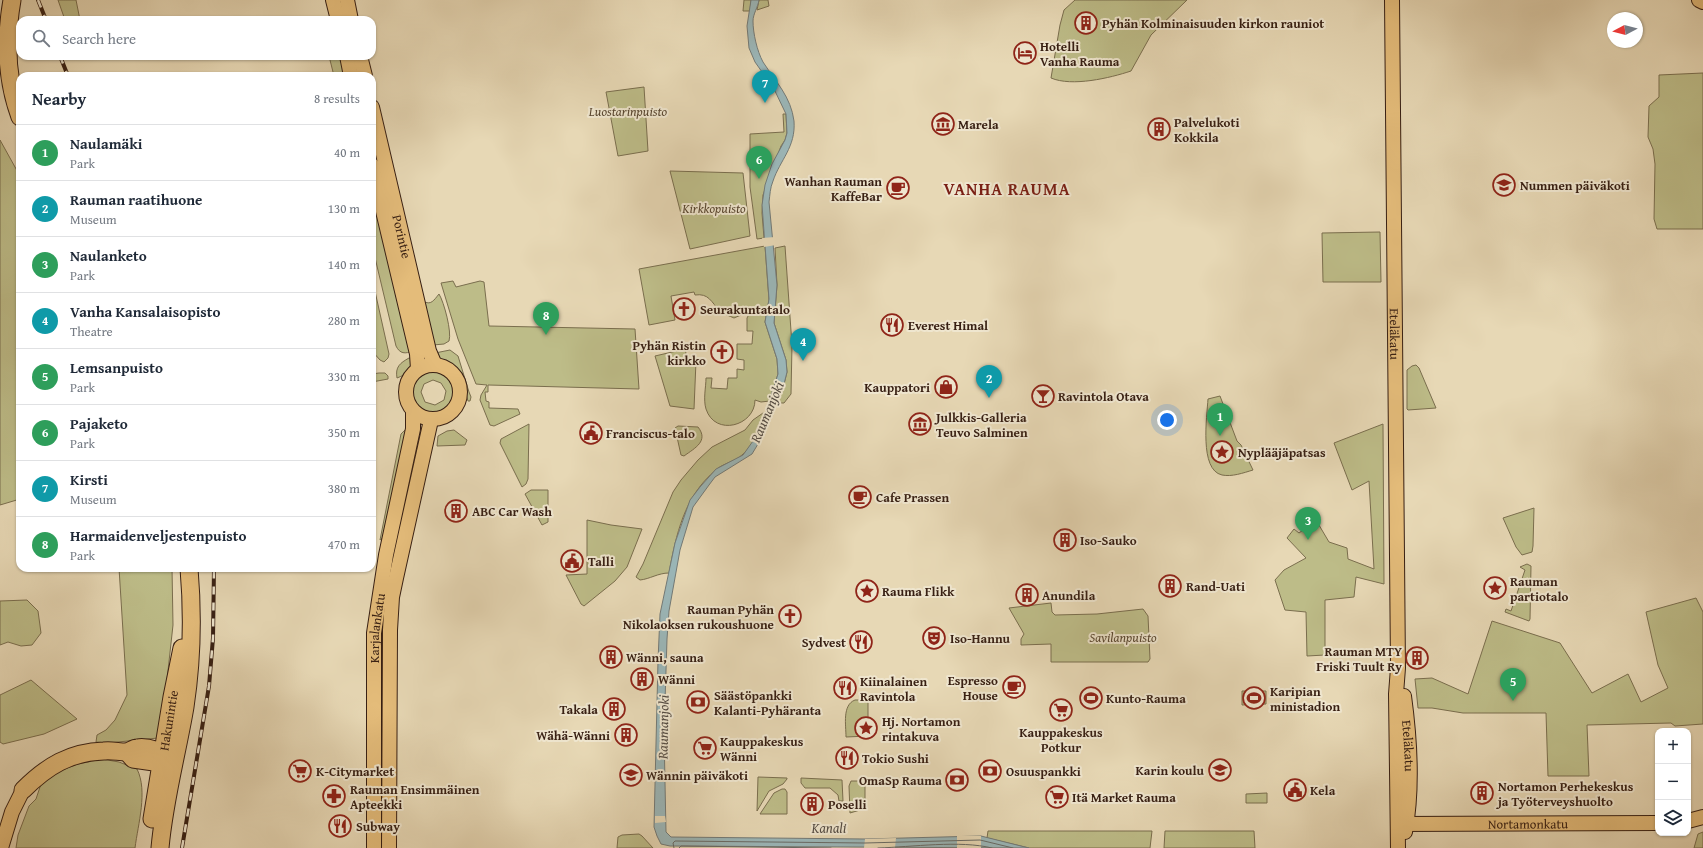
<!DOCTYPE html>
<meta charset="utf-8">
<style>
:root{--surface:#fff;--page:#f6f6f7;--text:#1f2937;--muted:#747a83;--line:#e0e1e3;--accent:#7c3aed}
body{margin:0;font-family:"Gentium Book Plus",serif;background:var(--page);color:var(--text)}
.controls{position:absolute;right:12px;bottom:12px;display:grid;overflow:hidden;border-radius:8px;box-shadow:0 1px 3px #0004}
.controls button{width:36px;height:36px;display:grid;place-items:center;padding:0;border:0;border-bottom:1px solid var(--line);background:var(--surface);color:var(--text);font:20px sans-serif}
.compass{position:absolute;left:1607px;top:12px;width:36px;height:36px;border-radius:50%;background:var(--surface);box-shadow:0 1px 3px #0004;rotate:263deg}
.you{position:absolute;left:1167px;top:420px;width:14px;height:14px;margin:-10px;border:3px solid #fff;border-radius:50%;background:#1a73e8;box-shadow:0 0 0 6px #1a73e833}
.badge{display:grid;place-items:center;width:26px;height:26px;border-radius:50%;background:var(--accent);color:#fff;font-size:13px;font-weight:700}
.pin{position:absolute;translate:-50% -33px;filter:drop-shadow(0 1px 2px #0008)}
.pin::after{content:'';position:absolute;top:21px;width:14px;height:12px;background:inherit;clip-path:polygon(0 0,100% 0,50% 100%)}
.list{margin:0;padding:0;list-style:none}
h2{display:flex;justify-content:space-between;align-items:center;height:52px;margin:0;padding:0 16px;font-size:17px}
h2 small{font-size:13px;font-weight:400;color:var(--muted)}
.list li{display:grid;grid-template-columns:26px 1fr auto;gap:12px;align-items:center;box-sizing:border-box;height:56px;padding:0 16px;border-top:1px solid var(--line)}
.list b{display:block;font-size:15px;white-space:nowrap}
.list p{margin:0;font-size:13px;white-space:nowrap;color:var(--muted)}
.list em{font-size:13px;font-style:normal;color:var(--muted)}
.icon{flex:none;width:22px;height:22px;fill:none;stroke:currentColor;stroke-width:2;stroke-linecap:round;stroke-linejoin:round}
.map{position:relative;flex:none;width:1703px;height:848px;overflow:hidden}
.search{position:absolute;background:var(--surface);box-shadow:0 1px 3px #0004;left:16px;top:16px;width:360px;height:44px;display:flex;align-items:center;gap:10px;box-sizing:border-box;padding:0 14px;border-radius:12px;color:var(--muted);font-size:15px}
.panel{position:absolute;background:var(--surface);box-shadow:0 1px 3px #0004;left:16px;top:72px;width:360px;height:500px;border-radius:12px}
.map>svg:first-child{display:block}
.green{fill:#bdbc88;stroke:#7a6e4e;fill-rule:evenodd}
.water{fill:#9bb7b9;stroke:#737a77}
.pier{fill:#e7d8b5}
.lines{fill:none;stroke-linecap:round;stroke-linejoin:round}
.shore{stroke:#696b66;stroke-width:1}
.major-casing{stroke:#371f13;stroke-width:16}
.highway-casing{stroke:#371f13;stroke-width:19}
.major{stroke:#e4bc7a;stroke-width:14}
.highway{stroke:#e4bc7a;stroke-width:17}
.rail-casing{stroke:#371f13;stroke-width:4}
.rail{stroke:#efe6cf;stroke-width:2.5;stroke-dasharray:8;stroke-linecap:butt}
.labels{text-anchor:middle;stroke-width:4;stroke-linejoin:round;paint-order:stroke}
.poi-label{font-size:13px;font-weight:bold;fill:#371f13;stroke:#efe6cf;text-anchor:start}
.park-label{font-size:13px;font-style:italic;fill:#584630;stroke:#efe6cf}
.street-label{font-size:13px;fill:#371f13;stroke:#efe6cf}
.water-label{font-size:14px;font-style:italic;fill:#554d45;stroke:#efe6cf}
.district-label{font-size:17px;font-weight:bold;letter-spacing:1px;fill:#7a1f14;stroke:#efe6cf}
</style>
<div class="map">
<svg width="1703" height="848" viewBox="0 0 1703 848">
<rect width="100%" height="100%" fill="#e7d8b5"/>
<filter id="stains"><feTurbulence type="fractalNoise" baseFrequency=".005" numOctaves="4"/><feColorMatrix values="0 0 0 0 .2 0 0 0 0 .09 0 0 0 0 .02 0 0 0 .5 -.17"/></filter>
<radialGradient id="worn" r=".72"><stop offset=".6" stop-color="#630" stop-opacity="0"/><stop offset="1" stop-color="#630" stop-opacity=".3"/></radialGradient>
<path class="green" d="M58 0H76L80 20H65Z
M744 0H751L750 11H743Z
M759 0H768L769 6 757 10Z
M1075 0H1187L1151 35 1131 71C1110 78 1072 87 1051 78L1060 25 1064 10Z
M329 56H343L347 76H334Z
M1703 73V229H1657L1654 219 1655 164 1653 149 1648 137 1649 106 1659 97V75Z
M644 87 648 151 618 156 606 92Z
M783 114H786L787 133 785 140 781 146 763 195 762 213 764 238 757 239 750 187V134L784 132Z
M0 140 20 176V499L0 505Z
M670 171 743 173 750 236 690 249Z
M372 180 413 351C405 354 400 354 396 346L372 245Z
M1380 232 1381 282H1323L1322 233Z
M765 246 769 300 765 322 777 359 778 374 770 401 761 402 755 400C755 426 715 437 706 409 703 399 706 387 706 378H712L711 388 727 389 728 378H737V369L744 370V360L737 359V344H752L753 331H747V318L751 311 744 310 741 315 734 318C730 316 723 314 720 311 711 302 709 293 695 295L694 292 671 296 675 320 649 325 639 269Z
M785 246 792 345 791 394 784 403H777L783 388 787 372 786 360 774 323 777 285 775 248Z
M372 278 389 354 388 358 384 362 380 360 372 351Z
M453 281 456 287 480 281 484 282 489 326 635 329 639 389 488 385V392H485L486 401 489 402V408L518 409 520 414 494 426 490 425 480 400 481 395 487 385 476 384 458 339 441 283Z
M439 294C444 302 452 332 449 341L444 344 433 345 423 301C431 306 434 300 439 294Z
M685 349 688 362 696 361 694 409 670 406 655 356Z
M450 350 458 356 469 392 471 397 470 401H468C464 390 465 377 455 369 448 363 440 362 435 353Z
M409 358H414C412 369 408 374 397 378 395 367 400 363 409 358Z
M1416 365 1419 368 1436 408 1408 410 1407 409V370L1412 366Z
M433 371C467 376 456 421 426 412 421 411 416 406 413 400 408 386 419 373 433 371ZM433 380 441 383 446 391 444 400 435 405 425 402 421 392 424 384Z
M379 373H385L388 376V379L372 382V374Z
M1220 396 1237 441 1241 445 1253 470C1243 473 1232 477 1222 475 1199 470 1207 416 1208 399Z
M763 413H766C761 427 755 445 742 455 735 462 723 463 716 470 684 496 676 535 669 573 658 573 650 579 640 580L636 577 643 564 673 492 681 480 698 460 712 447 745 430 753 420Z
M529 424 528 479 526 484 522 487 500 443 501 439Z
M1383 424 1384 584 1356 577 1354 597 1325 600V655L1307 656 1306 612 1285 610 1275 580 1284 570 1306 558 1287 538 1294 529 1299 533 1316 520 1329 542 1347 548 1348 559 1374 569 1369 481 1352 490 1334 443Z
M678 426 698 427C709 441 695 448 684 456L681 455 675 428Z
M405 430H407L383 538 380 540 401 434Z
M454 430 467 440 465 445 437 446 438 436 447 431Z
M531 490H548V522L542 525 525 494Z
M1534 508 1533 546 1532 552 1522 555 1516 547 1503 518Z
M587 520 611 525 642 529 627 567 615 581 584 606 581 604 566 575 587 574Z
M1527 564 1531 566 1530 619 1529 621 1505 612 1506 609 1511 611 1525 570 1520 567Z
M119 568H172L173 625 165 698 158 738 108 743 96 742 97 735 106 730 115 720 127 695Z
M1696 598 1703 612V724L1675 726 1671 723 1587 725 1589 776H1548L1546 713H1463L1432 708H1418L1415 679 1432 678 1468 694 1492 621 1560 643 1592 693 1628 674 1641 702 1668 688 1658 665 1646 612Z
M27 600 38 611 41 633 32 645 21 646 8 642 0 645V601Z
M1051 603 1052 612 1055 615 1097 614 1143 609 1148 616 1150 659 1148 662H1051V644L1021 645V639L1024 634 1009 608Z
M31 680 77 719 44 734 3 744 0 742V695Z
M1242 691H1266V704L1242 705Z
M855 700H868V736L846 737C846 725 842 705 855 700Z
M102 759 119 762 137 769C148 791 138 824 135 848H16L18 835 29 806 36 799 41 784 54 773 78 764Z
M758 777 787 778V779L783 784 769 791 757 811Z
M801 778 842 780 843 801H839L838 795 830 788H805L801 783Z
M851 781H861L865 784V804L860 810 850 813 849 786Z
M782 789H785L787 792V814H760L774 793Z
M1267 793V803H1246V794Z
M988 831H1152L1150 848H1029L987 838Z
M1165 831H1254L1255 848H1164Z
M1703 832V848H1694L1698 834Z
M639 834 642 836 653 848H617L618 837 622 835Z"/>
<path class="water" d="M751 0H759C758 7 753 14 753 21 753 33 757 51 763 62 776 82 791 97 794 121 796 147 780 160 773 181 770 188 770 195 769 202L777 285 774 323 786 360 787 372 783 388 758 444 752 454 715 477 709 485 693 507 680 550 669 611 667 639 664 733 666 832 671 837 865 839 981 836 1029 848 670 846 661 844 657 836 654 827 658 661 660 614 675 543 690 500 700 487 716 469 743 455 758 434 778 374 777 359 765 322 769 299 762 205 765 185 772 164 785 140 787 133 786 114 774 89 755 62 749 48 747 26Z"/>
<path class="pier" d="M775 237 776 245 764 247 762 238Z
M766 405H778L776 412 765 411Z
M655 816H665L666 822 655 823Z
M957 836H981V848H957Z
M896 838 895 848H864L865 839Z"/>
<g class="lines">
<path class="shore" d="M674 848 673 843 675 841 865 843 980 840 1013 848
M679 848 681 846 831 848
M878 848C912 847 960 840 992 848"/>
<g class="major-casing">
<g id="major">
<path d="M333 0 338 20"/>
<path d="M347 0 351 20"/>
<path id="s1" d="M1392 0 1398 668 1396 694 1398 848"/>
<path d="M1699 0 1703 2"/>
<path d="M347 56 351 76"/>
<path d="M360 56 365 76"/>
<path id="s2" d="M372 107 429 351 435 365"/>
<path d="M372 165 417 354 418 369"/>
<circle cx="433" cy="392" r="27"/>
<path id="s3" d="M1404 696C1410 740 1413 788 1405 832"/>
<path d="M1688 821 1703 817"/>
<path id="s4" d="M1398 824 1658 823"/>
<path d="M1 848 12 812 23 790"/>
<path id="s5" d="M374 848V633L386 555 413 429V411"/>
<path d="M389 848 390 630 392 597 396 578 431 420"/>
</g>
</g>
<g class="highway-casing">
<g id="highway">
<path d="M12 0C5 40 6 79 20 117"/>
<path d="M127 752 133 759 161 763 173 761"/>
<path d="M23 790C47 766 70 752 104 751 111 750 119 752 126 752 130 752 133 748 137 748 148 746 164 752 172 758"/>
<path id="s6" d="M152 819 172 697 182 648"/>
<path d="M160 848C164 801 177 754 185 707 192 661 193 615 189 568"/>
</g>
</g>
<use href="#major" class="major"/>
<use href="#highway" class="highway"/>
<g class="rail-casing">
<path id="rail" d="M38 0 46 20
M60 56 68 76
M182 848 209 686 213 638 214 568"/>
</g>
<use href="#rail" class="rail"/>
</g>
<defs>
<g id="building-ring" transform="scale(1.15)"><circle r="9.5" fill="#efe6cf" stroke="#8f2418" stroke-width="1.5"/><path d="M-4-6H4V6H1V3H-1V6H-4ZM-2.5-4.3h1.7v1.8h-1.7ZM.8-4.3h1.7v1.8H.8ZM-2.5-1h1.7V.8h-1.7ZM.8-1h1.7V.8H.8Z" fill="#8f2418"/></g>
<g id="hotel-ring" transform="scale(1.15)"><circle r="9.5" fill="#efe6cf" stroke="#8f2418" stroke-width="1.5"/><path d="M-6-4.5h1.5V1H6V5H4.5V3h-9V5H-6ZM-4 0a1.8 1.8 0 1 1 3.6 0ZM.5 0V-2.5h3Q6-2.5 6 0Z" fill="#8f2418"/></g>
<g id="museum-ring" transform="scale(1.15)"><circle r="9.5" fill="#efe6cf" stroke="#8f2418" stroke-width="1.5"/><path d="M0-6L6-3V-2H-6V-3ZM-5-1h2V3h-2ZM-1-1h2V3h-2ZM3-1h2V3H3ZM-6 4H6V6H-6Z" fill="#8f2418"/></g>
<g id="school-ring" transform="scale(1.15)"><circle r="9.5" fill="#efe6cf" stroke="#8f2418" stroke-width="1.5"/><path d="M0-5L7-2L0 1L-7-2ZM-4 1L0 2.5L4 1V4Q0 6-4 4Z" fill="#8f2418"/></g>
<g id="cafe-ring" transform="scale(1.15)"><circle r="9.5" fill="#efe6cf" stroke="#8f2418" stroke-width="1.5"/><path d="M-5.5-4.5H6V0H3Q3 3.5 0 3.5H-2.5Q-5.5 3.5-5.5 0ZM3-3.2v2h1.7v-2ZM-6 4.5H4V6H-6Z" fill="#8f2418"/></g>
<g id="church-ring" transform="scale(1.15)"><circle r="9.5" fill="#efe6cf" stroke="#8f2418" stroke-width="1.5"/><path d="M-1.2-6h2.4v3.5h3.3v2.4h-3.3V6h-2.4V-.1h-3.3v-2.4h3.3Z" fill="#8f2418"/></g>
<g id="restaurant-ring" transform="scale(1.15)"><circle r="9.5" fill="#efe6cf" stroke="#8f2418" stroke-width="1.5"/><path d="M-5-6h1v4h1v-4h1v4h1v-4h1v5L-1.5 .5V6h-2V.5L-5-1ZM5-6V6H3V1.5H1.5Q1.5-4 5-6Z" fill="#8f2418"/></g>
<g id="shop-ring" transform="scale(1.15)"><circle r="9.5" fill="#efe6cf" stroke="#8f2418" stroke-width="1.5"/><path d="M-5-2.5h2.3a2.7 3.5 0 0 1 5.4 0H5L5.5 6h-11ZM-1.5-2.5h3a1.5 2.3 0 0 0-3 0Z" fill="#8f2418"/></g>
<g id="bar-ring" transform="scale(1.15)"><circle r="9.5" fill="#efe6cf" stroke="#8f2418" stroke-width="1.5"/><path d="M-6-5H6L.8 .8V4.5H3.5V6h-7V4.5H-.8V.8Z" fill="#8f2418"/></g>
<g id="civic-ring" transform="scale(1.15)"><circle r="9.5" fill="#efe6cf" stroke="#8f2418" stroke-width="1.5"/><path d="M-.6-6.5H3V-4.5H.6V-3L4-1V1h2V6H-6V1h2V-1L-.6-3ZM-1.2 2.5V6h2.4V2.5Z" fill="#8f2418"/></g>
<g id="sight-ring" transform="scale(1.15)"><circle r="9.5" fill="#efe6cf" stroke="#8f2418" stroke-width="1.5"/><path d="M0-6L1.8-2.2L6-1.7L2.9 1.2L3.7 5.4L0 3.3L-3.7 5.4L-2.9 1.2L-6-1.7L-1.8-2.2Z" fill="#8f2418"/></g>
<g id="theatre-ring" transform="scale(1.15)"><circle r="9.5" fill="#efe6cf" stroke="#8f2418" stroke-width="1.5"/><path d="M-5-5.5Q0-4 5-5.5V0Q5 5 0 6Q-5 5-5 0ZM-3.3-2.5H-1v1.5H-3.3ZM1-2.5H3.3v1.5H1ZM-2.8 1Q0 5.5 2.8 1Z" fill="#8f2418"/></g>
<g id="stadium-ring" transform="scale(1.15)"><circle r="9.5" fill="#efe6cf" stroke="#8f2418" stroke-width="1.5"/><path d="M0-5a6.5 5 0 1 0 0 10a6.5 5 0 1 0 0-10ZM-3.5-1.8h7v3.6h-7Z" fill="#8f2418"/></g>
<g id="bank-ring" transform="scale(1.15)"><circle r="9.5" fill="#efe6cf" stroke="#8f2418" stroke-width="1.5"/><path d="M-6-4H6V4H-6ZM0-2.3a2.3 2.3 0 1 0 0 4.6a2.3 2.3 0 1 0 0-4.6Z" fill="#8f2418"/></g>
<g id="supermarket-ring" transform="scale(1.15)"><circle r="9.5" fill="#efe6cf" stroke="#8f2418" stroke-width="1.5"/><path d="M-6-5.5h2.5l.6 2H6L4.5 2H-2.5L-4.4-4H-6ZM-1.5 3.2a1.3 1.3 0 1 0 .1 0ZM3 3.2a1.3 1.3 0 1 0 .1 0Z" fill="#8f2418"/></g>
<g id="pharmacy-ring" transform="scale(1.15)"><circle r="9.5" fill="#efe6cf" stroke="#8f2418" stroke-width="1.5"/><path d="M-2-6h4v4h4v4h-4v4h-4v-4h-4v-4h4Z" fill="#8f2418"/></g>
</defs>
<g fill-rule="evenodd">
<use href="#building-ring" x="1086" y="23"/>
<use href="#hotel-ring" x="1025" y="53"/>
<use href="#museum-ring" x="943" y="124"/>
<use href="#building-ring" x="1159" y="129"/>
<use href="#school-ring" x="1504" y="185"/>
<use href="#cafe-ring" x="898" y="188"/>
<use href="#church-ring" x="684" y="309"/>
<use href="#restaurant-ring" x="892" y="325"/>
<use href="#church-ring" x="722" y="352"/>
<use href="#shop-ring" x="946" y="387"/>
<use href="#bar-ring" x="1043" y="396"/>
<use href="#museum-ring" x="920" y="424"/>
<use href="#civic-ring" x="591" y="433"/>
<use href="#sight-ring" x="1222" y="452"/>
<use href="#cafe-ring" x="860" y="497"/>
<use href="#building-ring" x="456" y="511"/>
<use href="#building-ring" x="1065" y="540"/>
<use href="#civic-ring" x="572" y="561"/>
<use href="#building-ring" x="1170" y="586"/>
<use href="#sight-ring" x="1495" y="588"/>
<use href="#sight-ring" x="867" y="591"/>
<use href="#building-ring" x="1027" y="595"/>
<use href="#church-ring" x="790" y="616"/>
<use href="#theatre-ring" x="934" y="638"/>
<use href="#restaurant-ring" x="861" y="642"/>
<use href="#building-ring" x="611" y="657"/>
<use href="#building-ring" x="1417" y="658"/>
<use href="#building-ring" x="642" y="679"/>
<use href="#cafe-ring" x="1014" y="687"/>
<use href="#restaurant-ring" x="845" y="688"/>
<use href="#stadium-ring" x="1091" y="698"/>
<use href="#stadium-ring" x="1254" y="698"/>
<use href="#bank-ring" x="698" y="702"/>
<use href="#building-ring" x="614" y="709"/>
<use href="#supermarket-ring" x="1061" y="710"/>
<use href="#sight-ring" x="866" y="728"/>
<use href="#building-ring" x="626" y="735"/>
<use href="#supermarket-ring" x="705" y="748"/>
<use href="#restaurant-ring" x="847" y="758"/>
<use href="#school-ring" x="1220" y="770"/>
<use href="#supermarket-ring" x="300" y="771"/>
<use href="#bank-ring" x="990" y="771"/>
<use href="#school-ring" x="631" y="775"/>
<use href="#bank-ring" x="957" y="780"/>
<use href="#civic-ring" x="1295" y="790"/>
<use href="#building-ring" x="1482" y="793"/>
<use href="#pharmacy-ring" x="334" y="796"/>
<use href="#supermarket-ring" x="1057" y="797"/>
<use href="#building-ring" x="812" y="804"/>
<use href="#restaurant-ring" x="340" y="826"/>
</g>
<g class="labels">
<g class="poi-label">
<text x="1102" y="28">Pyhän Kolminaisuuden kirkon rauniot</text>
<text x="1040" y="51">Hotelli<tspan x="1040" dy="15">Vanha Rauma</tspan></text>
<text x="1174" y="127">Palvelukoti<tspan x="1174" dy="15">Kokkila</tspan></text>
<text x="958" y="129">Marela</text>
<text x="882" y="186" text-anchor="end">Wanhan Rauman<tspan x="882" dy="15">KaffeBar</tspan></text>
<text x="1520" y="190">Nummen päiväkoti</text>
<text x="700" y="314">Seurakuntatalo</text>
<text x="908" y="330">Everest Himal</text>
<text x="706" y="350" text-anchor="end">Pyhän Ristin<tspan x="706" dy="15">kirkko</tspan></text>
<text x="930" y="392" text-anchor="end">Kauppatori</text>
<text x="1058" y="401">Ravintola Otava</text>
<text x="936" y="422">Julkkis-Galleria<tspan x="936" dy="15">Teuvo Salminen</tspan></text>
<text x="606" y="438">Franciscus-talo</text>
<text x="1238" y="457">Nyplääjäpatsas</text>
<text x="876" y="502">Cafe Prassen</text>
<text x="472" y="516">ABC Car Wash</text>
<text x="1080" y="545">Iso-Sauko</text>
<text x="588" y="566">Talli</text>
<text x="1510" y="586">Rauman<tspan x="1510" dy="15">partiotalo</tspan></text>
<text x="1186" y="591">Rand-Uati</text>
<text x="882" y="596">Rauma Flikk</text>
<text x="1042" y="600">Anundila</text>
<text x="774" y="614" text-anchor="end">Rauman Pyhän<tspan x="774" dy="15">Nikolaoksen rukoushuone</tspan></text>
<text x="950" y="643">Iso-Hannu</text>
<text x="846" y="647" text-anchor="end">Sydvest</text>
<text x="1402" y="656" text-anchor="end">Rauman MTY<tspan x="1402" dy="15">Friski Tuult Ry</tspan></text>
<text x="626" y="662">Wänni, sauna</text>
<text x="658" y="684">Wänni</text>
<text x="998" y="685" text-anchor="end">Espresso<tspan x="998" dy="15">House</tspan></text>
<text x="860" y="686">Kiinalainen<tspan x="860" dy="15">Ravintola</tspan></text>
<text x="1270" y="696">Karipian<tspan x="1270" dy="15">ministadion</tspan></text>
<text x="714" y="700">Säästöpankki<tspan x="714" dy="15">Kalanti-Pyhäranta</tspan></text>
<text x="1106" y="703">Kunto-Rauma</text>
<text x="598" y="714" text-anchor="end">Takala</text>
<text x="882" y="726">Hj. Nortamon<tspan x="882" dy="15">rintakuva</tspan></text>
<text x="1061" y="737" text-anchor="middle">Kauppakeskus<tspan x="1061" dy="15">Potkur</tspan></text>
<text x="610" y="740" text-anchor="end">Wähä-Wänni</text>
<text x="720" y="746">Kauppakeskus<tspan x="720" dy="15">Wänni</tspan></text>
<text x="862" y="763">Tokio Sushi</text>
<text x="1204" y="775" text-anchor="end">Karin koulu</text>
<text x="316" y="776">K-Citymarket</text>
<text x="1006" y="776">Osuuspankki</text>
<text x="646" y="780">Wännin päiväkoti</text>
<text x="942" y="785" text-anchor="end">OmaSp Rauma</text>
<text x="1498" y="791">Nortamon Perhekeskus<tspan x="1498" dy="15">ja Työterveyshuolto</tspan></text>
<text x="350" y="794">Rauman Ensimmäinen<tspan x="350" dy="15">Apteekki</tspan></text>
<text x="1310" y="795">Kela</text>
<text x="1072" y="802">Itä Market Rauma</text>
<text x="828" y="809">Poselli</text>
<text x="356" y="831">Subway</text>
</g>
<g class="park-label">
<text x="628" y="116">Luostarinpuisto</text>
<text x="714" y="213">Kirkkopuisto</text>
<text x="1123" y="642">Savilanpuisto</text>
</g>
<g class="street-label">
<text dy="5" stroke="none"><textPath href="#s2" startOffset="133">Porintie</textPath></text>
<text dy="5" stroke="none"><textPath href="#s1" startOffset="334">Eteläkatu</textPath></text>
<text dy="5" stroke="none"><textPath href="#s5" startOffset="220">Karjalankatu</textPath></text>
<text dy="5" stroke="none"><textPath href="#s6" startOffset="100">Hakunintie</textPath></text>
<text dy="5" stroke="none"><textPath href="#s3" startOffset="50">Eteläkatu</textPath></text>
<text dy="5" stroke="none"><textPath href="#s4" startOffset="130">Nortamonkatu</textPath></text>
</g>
<g class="water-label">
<text transform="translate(767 412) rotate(-67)" y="5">Raumanjoki</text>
<text transform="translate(663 727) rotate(-89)" y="5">Raumanjoki</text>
<text x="829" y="833">Kanali</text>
</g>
<g class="district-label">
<text x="1007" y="195">VANHA RAUMA</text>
</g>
</g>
<rect width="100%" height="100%" filter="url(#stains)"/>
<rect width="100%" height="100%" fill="url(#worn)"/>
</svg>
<div class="controls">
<button>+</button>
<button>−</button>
<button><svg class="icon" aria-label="layers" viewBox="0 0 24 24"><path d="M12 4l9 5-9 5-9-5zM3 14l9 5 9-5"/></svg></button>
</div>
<svg class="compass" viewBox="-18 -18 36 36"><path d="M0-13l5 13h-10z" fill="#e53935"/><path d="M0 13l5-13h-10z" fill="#747a83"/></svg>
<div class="you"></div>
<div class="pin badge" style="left:1220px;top:436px;background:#2e9e5b">1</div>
<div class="pin badge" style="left:989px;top:398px;background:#0f9aa8">2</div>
<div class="pin badge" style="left:1308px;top:540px;background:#2e9e5b">3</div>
<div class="pin badge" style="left:803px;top:361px;background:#0f9aa8">4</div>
<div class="pin badge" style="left:1513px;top:701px;background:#2e9e5b">5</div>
<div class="pin badge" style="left:759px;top:179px;background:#2e9e5b">6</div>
<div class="pin badge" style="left:765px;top:103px;background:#0f9aa8">7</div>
<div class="pin badge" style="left:546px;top:335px;background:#2e9e5b">8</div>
<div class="search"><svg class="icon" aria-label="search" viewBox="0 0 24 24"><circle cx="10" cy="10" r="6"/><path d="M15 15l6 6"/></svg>Search here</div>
<section class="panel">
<h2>Nearby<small>8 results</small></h2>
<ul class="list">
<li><span class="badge" style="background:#2e9e5b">1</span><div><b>Naulamäki</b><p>Park</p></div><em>40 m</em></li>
<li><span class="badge" style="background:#0f9aa8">2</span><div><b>Rauman raatihuone</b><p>Museum</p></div><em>130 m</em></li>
<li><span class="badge" style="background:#2e9e5b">3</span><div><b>Naulanketo</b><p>Park</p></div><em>140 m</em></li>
<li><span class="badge" style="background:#0f9aa8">4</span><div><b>Vanha Kansalaisopisto</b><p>Theatre</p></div><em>280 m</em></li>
<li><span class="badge" style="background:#2e9e5b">5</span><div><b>Lemsanpuisto</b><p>Park</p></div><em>330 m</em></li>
<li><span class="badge" style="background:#2e9e5b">6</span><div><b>Pajaketo</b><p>Park</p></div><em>350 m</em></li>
<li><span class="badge" style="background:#0f9aa8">7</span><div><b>Kirsti</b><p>Museum</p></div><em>380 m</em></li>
<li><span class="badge" style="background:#2e9e5b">8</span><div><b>Harmaidenveljestenpuisto</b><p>Park</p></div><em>470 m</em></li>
</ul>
</section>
</div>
